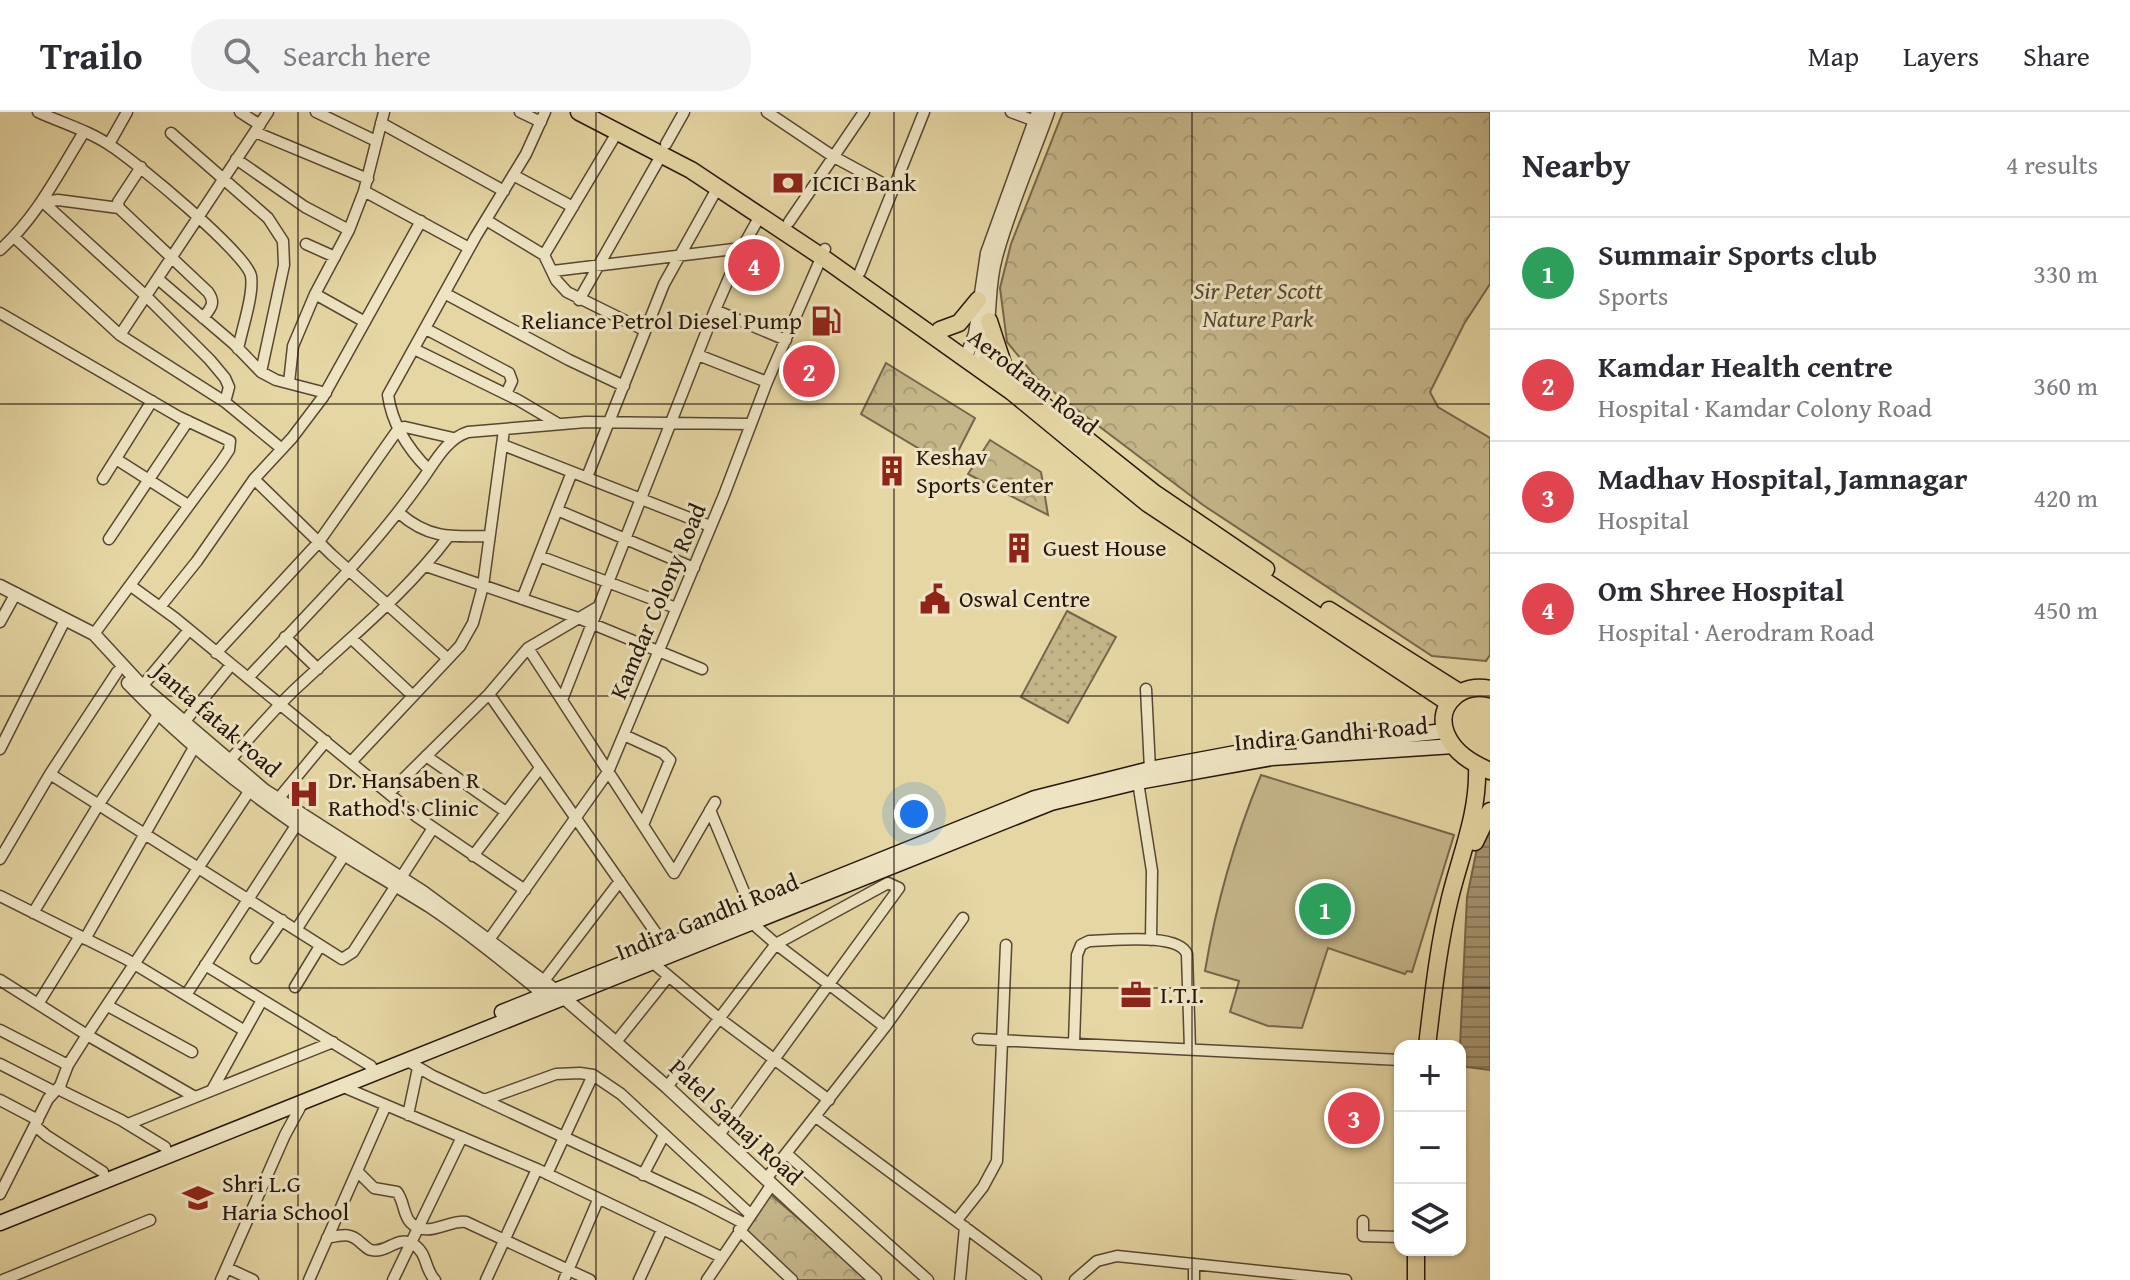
<!DOCTYPE html>
<meta charset="utf-8">
<style>
:root{--surface:#fff;--page:#f2f2f3;--text:#2b2b33;--muted:#7c7c81;--line:#e1e1e2;--accent:#8f2418}
body{margin:0;font-family:"Gentium Book Plus",serif;background:var(--page);color:var(--text)}
.controls{position:absolute;right:24px;bottom:24px;display:grid;overflow:hidden;border-radius:16px;box-shadow:0 2px 6px #0004}
.controls button{width:72px;height:72px;display:grid;place-items:center;padding:0;border:0;border-bottom:2px solid var(--line);background:var(--surface);color:var(--text);font:40px sans-serif}
.you{position:absolute;left:914px;top:702px;width:28px;height:28px;margin:-20px;border:6px solid #fff;border-radius:50%;background:#1a73e8;box-shadow:0 0 0 12px #1a73e833}
.badge{display:grid;place-items:center;width:52px;height:52px;border-radius:50%;background:var(--accent);color:#fff;font-size:26px;font-weight:700}
.pin{position:absolute;translate:-50% -50%;border:4px solid #fff;box-shadow:0 2px 8px #0006}
.list{margin:0;padding:0;list-style:none}
h2{display:flex;justify-content:space-between;align-items:center;height:104px;margin:0;padding:0 32px;font-size:34px}
h2 small{font-size:26px;font-weight:400;color:var(--muted)}
.list li{display:grid;grid-template-columns:52px 1fr auto;gap:24px;align-items:center;box-sizing:border-box;height:112px;padding:0 32px;border-top:2px solid var(--line)}
.list b{display:block;font-size:30px;white-space:nowrap}
.list p{margin:0;font-size:26px;white-space:nowrap;color:var(--muted)}
.list em{font-size:26px;font-style:normal;color:var(--muted)}
.icon{flex:none;width:44px;height:44px;fill:none;stroke:currentColor;stroke-width:2;stroke-linecap:round;stroke-linejoin:round}
.map{position:relative;flex:none;width:1490px;height:1168px;overflow:hidden}
header{display:flex;align-items:center;gap:48px;box-sizing:border-box;height:112px;padding:0 40px;background:var(--surface);border-bottom:2px solid var(--line)}
header strong{font-size:38px}
nav{display:flex;gap:44px;margin-inline-start:auto;font-size:28px}
.search{width:560px;height:72px;background:var(--page);display:flex;align-items:center;gap:20px;box-sizing:border-box;padding:0 28px;border-radius:32px;color:var(--muted);font-size:30px}
main{display:flex}
aside{flex:1;background:var(--surface)}
.map>svg:first-child{display:block}
.grass{fill:url(#grass-dots);stroke:#76664c;stroke-width:2}
.forest{fill:url(#forest-crowns);stroke:#76664c;stroke-width:2}
.pitch{fill:#c5b68a;stroke:#76664c;stroke-width:2}
.water{fill:url(#water-rules);stroke:#736349;stroke-width:2}
.lines{fill:none;stroke-linecap:round;stroke-linejoin:round}
.minor-casing{stroke:#574733;stroke-width:13}
.tertiary-casing{stroke:#574733;stroke-width:15}
.secondary-casing{stroke:#28170e;stroke-width:17}
.primary-casing{stroke:#28170e;stroke-width:19}
.minor{stroke:#eee4c3;stroke-width:10}
.tertiary{stroke:#eee4c3;stroke-width:12}
.secondary{stroke:#eee4c3;stroke-width:14}
.primary{stroke:#e5d6a3;stroke-width:16}
.grid{fill:none;stroke:#28170e;stroke-width:2;stroke-opacity:0.55}
.labels{text-anchor:middle;stroke-width:6;stroke-linejoin:round;paint-order:stroke}
.poi-label{font-size:24px;fill:#28170e;stroke:#eee4c3;text-anchor:start}
.park-label{font-size:24px;font-style:italic;fill:#574733;stroke:#eee4c3}
.street-label{font-size:24px;fill:#28170e;stroke:#eee4c3}
</style>
<header>
<strong>Trailo</strong>
<div class="search"><svg class="icon" aria-label="search" viewBox="0 0 24 24"><circle cx="10" cy="10" r="6"/><path d="M15 15l6 6"/></svg>Search here</div>
<nav><a>Map</a><a>Layers</a><a>Share</a></nav>
</header>
<main>
<div class="map">
<svg width="1490" height="1168" viewBox="0 0 1490 1168">
<defs>
<pattern id="grass-dots" width="8" height="8" patternUnits="userSpaceOnUse" patternTransform="scale(2)"><rect width="8" height="8" fill="#c5b68a"/><path d="M2 2h.1M6 6h.1" fill="none" stroke="#a99c76" stroke-width="1.8" stroke-linecap="round"/></pattern>
<pattern id="forest-crowns" width="20" height="18" patternUnits="userSpaceOnUse" patternTransform="scale(2)"><rect width="20" height="18" fill="#c5b68a"/><path d="M2 6a3 3 0 1 1 6 0M12 15a3 3 0 1 1 6 0" fill="none" stroke="#a99c76"/></pattern>
<pattern id="water-rules" width="6" height="5" patternUnits="userSpaceOnUse" patternTransform="scale(2)"><rect width="6" height="5" fill="#a59570"/><path d="M0 2.5h6" fill="none" stroke="#86795a"/></pattern>
</defs>
<rect width="100%" height="100%" fill="#e5d6a3"/>
<filter id="stains"><feTurbulence type="fractalNoise" baseFrequency=".0025" numOctaves="4"/><feColorMatrix values="0 0 0 0 .2 0 0 0 0 .09 0 0 0 0 .02 0 0 0 .5 -.17"/></filter>
<radialGradient id="worn" r=".72"><stop offset=".6" stop-color="#630" stop-opacity="0"/><stop offset="1" stop-color="#630" stop-opacity=".3"/></radialGradient>
<path class="grass" d="M1067 499 1116 525 1068 611 1021 585Z"/>
<path class="forest" d="M1063 0H1490V172L1464 212 1430 280 1438 295 1490 326V543L1486 549 1432 544 1203 393 1038 268 1007 230 1000 176 1011 132Z
M886 251 975 306 950 355 861 302Z
M990 328 1041 360 1048 403 968 362Z
M771 1083 871 1168H796L744 1120Z"/>
<path class="pitch" d="M1261 663 1454 723 1412 860 1407 859 1405 862 1328 836 1302 916 1268 914 1230 900 1239 869 1205 859C1216 792 1235 726 1261 663Z"/>
<path class="water" d="M1490 707V958L1460 954V934L1467 785 1480 722Z"/>
<g class="lines">
<g class="minor-casing">
<path id="minor" d="M38 0C62 11 90 19 111 34 135 49 247 142 251 164 254 182 242 217 238 237
M240 0 260 13
M316 0 376 29
M520 0 541 10
M767 0 834 45 893 77
M1011 0 1035 9
M381 11 504 79
M255 20 368 67
M171 21 268 106 283 129 284 153 261 260
M109 32 127 0
M666 32 684 0
M236 47 305 95 349 118
M141 55 118 90 119 96 208 180C216 191 211 196 203 206
M513 63 573 95
M364 79 469 136
M43 90 146 184 210 248 225 266 229 275 225 290
M43 90 58 88 119 96
M486 108 544 143 556 168 567 180 644 218
M789 110 864 0
M14 125 120 223 225 290 282 337
M306 132 335 145
M0 138C37 105 58 62 84 20
M544 143 618 19
M553 159 742 136
M860 160 924 0
M158 167 234 232 261 260 276 268 326 281
M315 182 365 210
M446 182 569 248 624 274
M579 188 662 42
M715 198 786 228
M0 201 179 305 230 329 229 338 221 350 94 522
M426 217 509 261 512 269 506 282
M120 223 268 0
M414 237 518 288 557 311
M698 243 767 270
M289 271 293 234 315 182 349 118 364 79 384 0
M503 333 710 414
M116 347 188 393
M429 358C409 338 392 312 388 283L476 124 526 42 545 0
M587 365 664 172 718 75
M103 367 152 289
M254 367 332 443 447 546
M557 398 694 456
M399 401C429 427 451 425 489 424
M109 427 188 309
M539 444 676 496
M426 454 578 506 702 557
M131 474 175 506 416 704 525 778
M522 487 572 360
M160 495 197 449 254 367 292 326 323 285 421 109
M0 510 16 481
M285 525 318 557
M352 527 412 583
M528 536 674 761 715 690
M216 541 318 431 399 316 405 315 453 326
M248 566C306 503 369 442 419 372 433 354 445 327 468 320L586 310 750 312
M1146 577 1150 657
M139 578 189 518
M489 582 665 834
M562 588 715 198 742 136 760 104
M185 609 231 553
M624 623 663 641 670 648 643 713
M0 637 63 512
M426 644 506 700
M231 647C254 621 277 593 303 570 353 523 406 481 448 425
M352 649 460 534 473 511 483 474 504 318
M50 662 342 847 353 840 433 716
M1138 670 1152 759 1151 828
M389 681 489 582 528 536 596 496
M274 692 326 629
M710 698 752 799
M473 744 540 656
M0 747 50 662 117 560
M0 784 126 847 245 919
M33 801 99 692 159 601
M752 811 776 832 885 915
M296 818 345 742
M85 827 196 632
M486 832 608 660 724 383 767 270 825 137
M256 846 282 808
M653 851 720 907 829 988
M205 853 371 954
M0 868 87 923 68 953 60 974 62 979 121 1008 165 1035
M543 870 620 769
M295 875 320 834
M186 883 297 712
M38 892 80 824
M108 894 192 940
M0 918 68 953
M978 927 1400 948
M616 930 668 865
M1074 931 1077 843 1081 833 1089 829C1111 829 1178 820 1187 842L1190 937
M406 948 433 964 699 1088 743 1111
M0 952 53 979
M341 974 537 1057 721 1145
M667 975 776 832 888 771 899 776 719 1023
M212 978 262 888
M195 985 87 923 254 672
M0 988 38 1008
M484 988 556 962 580 961 593 963 621 982 750 1102
M408 1003 418 956
M816 1005 1036 1168
M128 1012 333 930
M35 1014 47 1024 103 1060
M787 1042 928 1168
M357 1059 374 1076 397 1080C404 1089 403 1102 410 1110 426 1128 449 1107 466 1110L590 1168
M547 1062 593 963
M643 1063 664 1023
M766 1067 885 915 963 806
M0 1082 48 987 60 974
M957 1108 983 1075 997 1049 1006 833
M1363 1109V1124L1400 1125
M739 1118 792 1168
M327 1126C341 1123 350 1120 361 1131 364 1133 367 1137 371 1138 387 1142 397 1123 413 1132 428 1141 424 1157 435 1168
M227 1156 253 1168
M3 1168 150 1108
M221 1168 285 1023 303 990
M309 1168 386 993
M393 1168 462 1025
M486 1168 537 1057
M564 1168 598 1088
M639 1168 662 1118
M707 1168 772 1072
M960 1168 965 1115
M1075 1168 1097 1149 1117 1144 1346 1168
M1194 1168V1152"/>
</g>
<g class="tertiary-casing">
<path id="tertiary" d="M966 245 975 222 987 141 1038 0
M976 253C995 215 985 184 996 145 1009 96 1031 48 1048 0
M0 474 94 522 142 574 264 678 423 780 555 878 667 975 875 1168
M128 571C177 622 238 672 296 712 340 741 386 767 431 795 473 823 513 856 551 888"/>
</g>
<g class="secondary-casing">
<path id="secondary" d="M1303 634 1445 619
M502 900 1035 686 1150 657 1241 640 1278 636
M0 1111 1051 691 1138 670 1272 646 1454 634"/>
</g>
<g class="primary-casing">
<path id="primary" d="M579 0 691 58 822 145 1012 280 1147 391 1449 591
M989 209 1006 261
M940 218 959 211 978 188
M987 248 1153 380 1266 457
M1329 498 1459 580
M1490 577C1463 570 1435 592 1446 621 1454 641 1472 651 1490 659
M1475 730 1490 699
M1427 934C1433 884 1438 835 1450 786 1461 741 1479 701 1477 653
M1416 1168V1138"/>
</g>
<use href="#minor" class="minor"/>
<use href="#tertiary" class="tertiary"/>
<use href="#secondary" class="secondary"/>
<use href="#primary" class="primary"/>
</g>
<path class="grid" d="M298 0V1168M596 0V1168M894 0V1168M1192 0V1168M0 292H1490M0 584H1490M0 876H1490"/>
<defs>
<g id="bank-bare" transform="scale(2.4)"><path d="M-6-4H6V4H-6ZM0-2.3a2.3 2.3 0 1 0 0 4.6a2.3 2.3 0 1 0 0-4.6Z" fill="#8f2418" stroke="#eee4c3" stroke-width="2.5" paint-order="stroke"/></g>
<g id="fuel-bare" transform="scale(2.4)"><path d="M-5.5-6h7V0h2V4h1.3V-2.5L3-4.5l.8-.8L6-3V5H2.5V1h-1V6h-7ZM-4.2-4.7v3.2H.2V-4.7Z" fill="#8f2418" stroke="#eee4c3" stroke-width="2.5" paint-order="stroke"/></g>
<g id="building-bare" transform="scale(2.4)"><path d="M-4-6H4V6H1V3H-1V6H-4ZM-2.5-4.3h1.7v1.8h-1.7ZM.8-4.3h1.7v1.8H.8ZM-2.5-1h1.7V.8h-1.7ZM.8-1h1.7V.8H.8Z" fill="#8f2418" stroke="#eee4c3" stroke-width="2.5" paint-order="stroke"/></g>
<g id="civic-bare" transform="scale(2.4)"><path d="M-.6-6.5H3V-4.5H.6V-3L4-1V1h2V6H-6V1h2V-1L-.6-3ZM-1.2 2.5V6h2.4V2.5Z" fill="#8f2418" stroke="#eee4c3" stroke-width="2.5" paint-order="stroke"/></g>
<g id="hospital-bare" transform="scale(2.4)"><path d="M-5-5h3v3.5h4V-5h3V5h-3V1.5h-4V5h-3Z" fill="#8f2418" stroke="#eee4c3" stroke-width="2.5" paint-order="stroke"/></g>
<g id="office-bare" transform="scale(2.4)"><path d="M-6-3h4V-5.5h4V-3h4V5H-6ZM-1-4.5V-3h2v-1.5ZM-6 0V1H6V0Z" fill="#8f2418" stroke="#eee4c3" stroke-width="2.5" paint-order="stroke"/></g>
<g id="school-bare" transform="scale(2.4)"><path d="M0-5L7-2L0 1L-7-2ZM-4 1L0 2.5L4 1V4Q0 6-4 4Z" fill="#8f2418" stroke="#eee4c3" stroke-width="2.5" paint-order="stroke"/></g>
</defs>
<g fill-rule="evenodd">
<use href="#bank-bare" x="788" y="71"/>
<use href="#fuel-bare" x="826" y="209"/>
<use href="#building-bare" x="892" y="359"/>
<use href="#building-bare" x="1019" y="436"/>
<use href="#civic-bare" x="935" y="487"/>
<use href="#hospital-bare" x="304" y="682"/>
<use href="#office-bare" x="1136" y="883"/>
<use href="#school-bare" x="198" y="1086"/>
</g>
<g class="labels">
<g class="poi-label">
<text x="812" y="79">ICICI Bank</text>
<text x="802" y="217" text-anchor="end">Reliance Petrol Diesel Pump</text>
<text x="916" y="353">Keshav<tspan x="916" dy="28">Sports Center</tspan></text>
<text x="1043" y="444">Guest House</text>
<text x="959" y="495">Oswal Centre</text>
<text x="328" y="676">Dr. Hansaben R<tspan x="328" dy="28">Rathod's Clinic</tspan></text>
<text x="1160" y="891">I.T.I.</text>
<text x="222" y="1080">Shri L.G<tspan x="222" dy="28">Haria School</tspan></text>
</g>
<g class="park-label">
<text x="1258" y="187">Sir Peter Scott<tspan x="1258" dy="28">Nature Park</tspan></text>
</g>
<g class="street-label">
<text transform="translate(1033 270) rotate(38)" y="8">Aerodram Road</text>
<text transform="translate(658 489) rotate(-67)" y="8">Kamdar Colony Road</text>
<text transform="translate(217 608) rotate(41)" y="8">Janta fatak road</text>
<text transform="translate(1331 622) rotate(-5)" y="8">Indira Gandhi Road</text>
<text transform="translate(707 805) rotate(-22)" y="8">Indira Gandhi Road</text>
<text transform="translate(736 1010) rotate(43)" y="8">Patel Samaj Road</text>
</g>
</g>
<rect width="100%" height="100%" filter="url(#stains)"/>
<rect width="100%" height="100%" fill="url(#worn)"/>
</svg>
<div class="controls">
<button>+</button>
<button>−</button>
<button><svg class="icon" aria-label="layers" viewBox="0 0 24 24"><path d="M12 4l9 5-9 5-9-5zM3 14l9 5 9-5"/></svg></button>
</div>
<div class="you"></div>
<div class="pin badge" style="left:1325px;top:797px;background:#2e9e5b">1</div>
<div class="pin badge" style="left:809px;top:259px;background:#e0444e">2</div>
<div class="pin badge" style="left:1354px;top:1006px;background:#e0444e">3</div>
<div class="pin badge" style="left:754px;top:153px;background:#e0444e">4</div>
</div>
<aside>
<h2>Nearby<small>4 results</small></h2>
<ul class="list">
<li><span class="badge" style="background:#2e9e5b">1</span><div><b>Summair Sports club</b><p>Sports</p></div><em>330 m</em></li>
<li><span class="badge" style="background:#e0444e">2</span><div><b>Kamdar Health centre</b><p>Hospital · Kamdar Colony Road</p></div><em>360 m</em></li>
<li><span class="badge" style="background:#e0444e">3</span><div><b>Madhav Hospital, Jamnagar</b><p>Hospital</p></div><em>420 m</em></li>
<li><span class="badge" style="background:#e0444e">4</span><div><b>Om Shree Hospital</b><p>Hospital · Aerodram Road</p></div><em>450 m</em></li>
</ul>
</aside>
</main>
